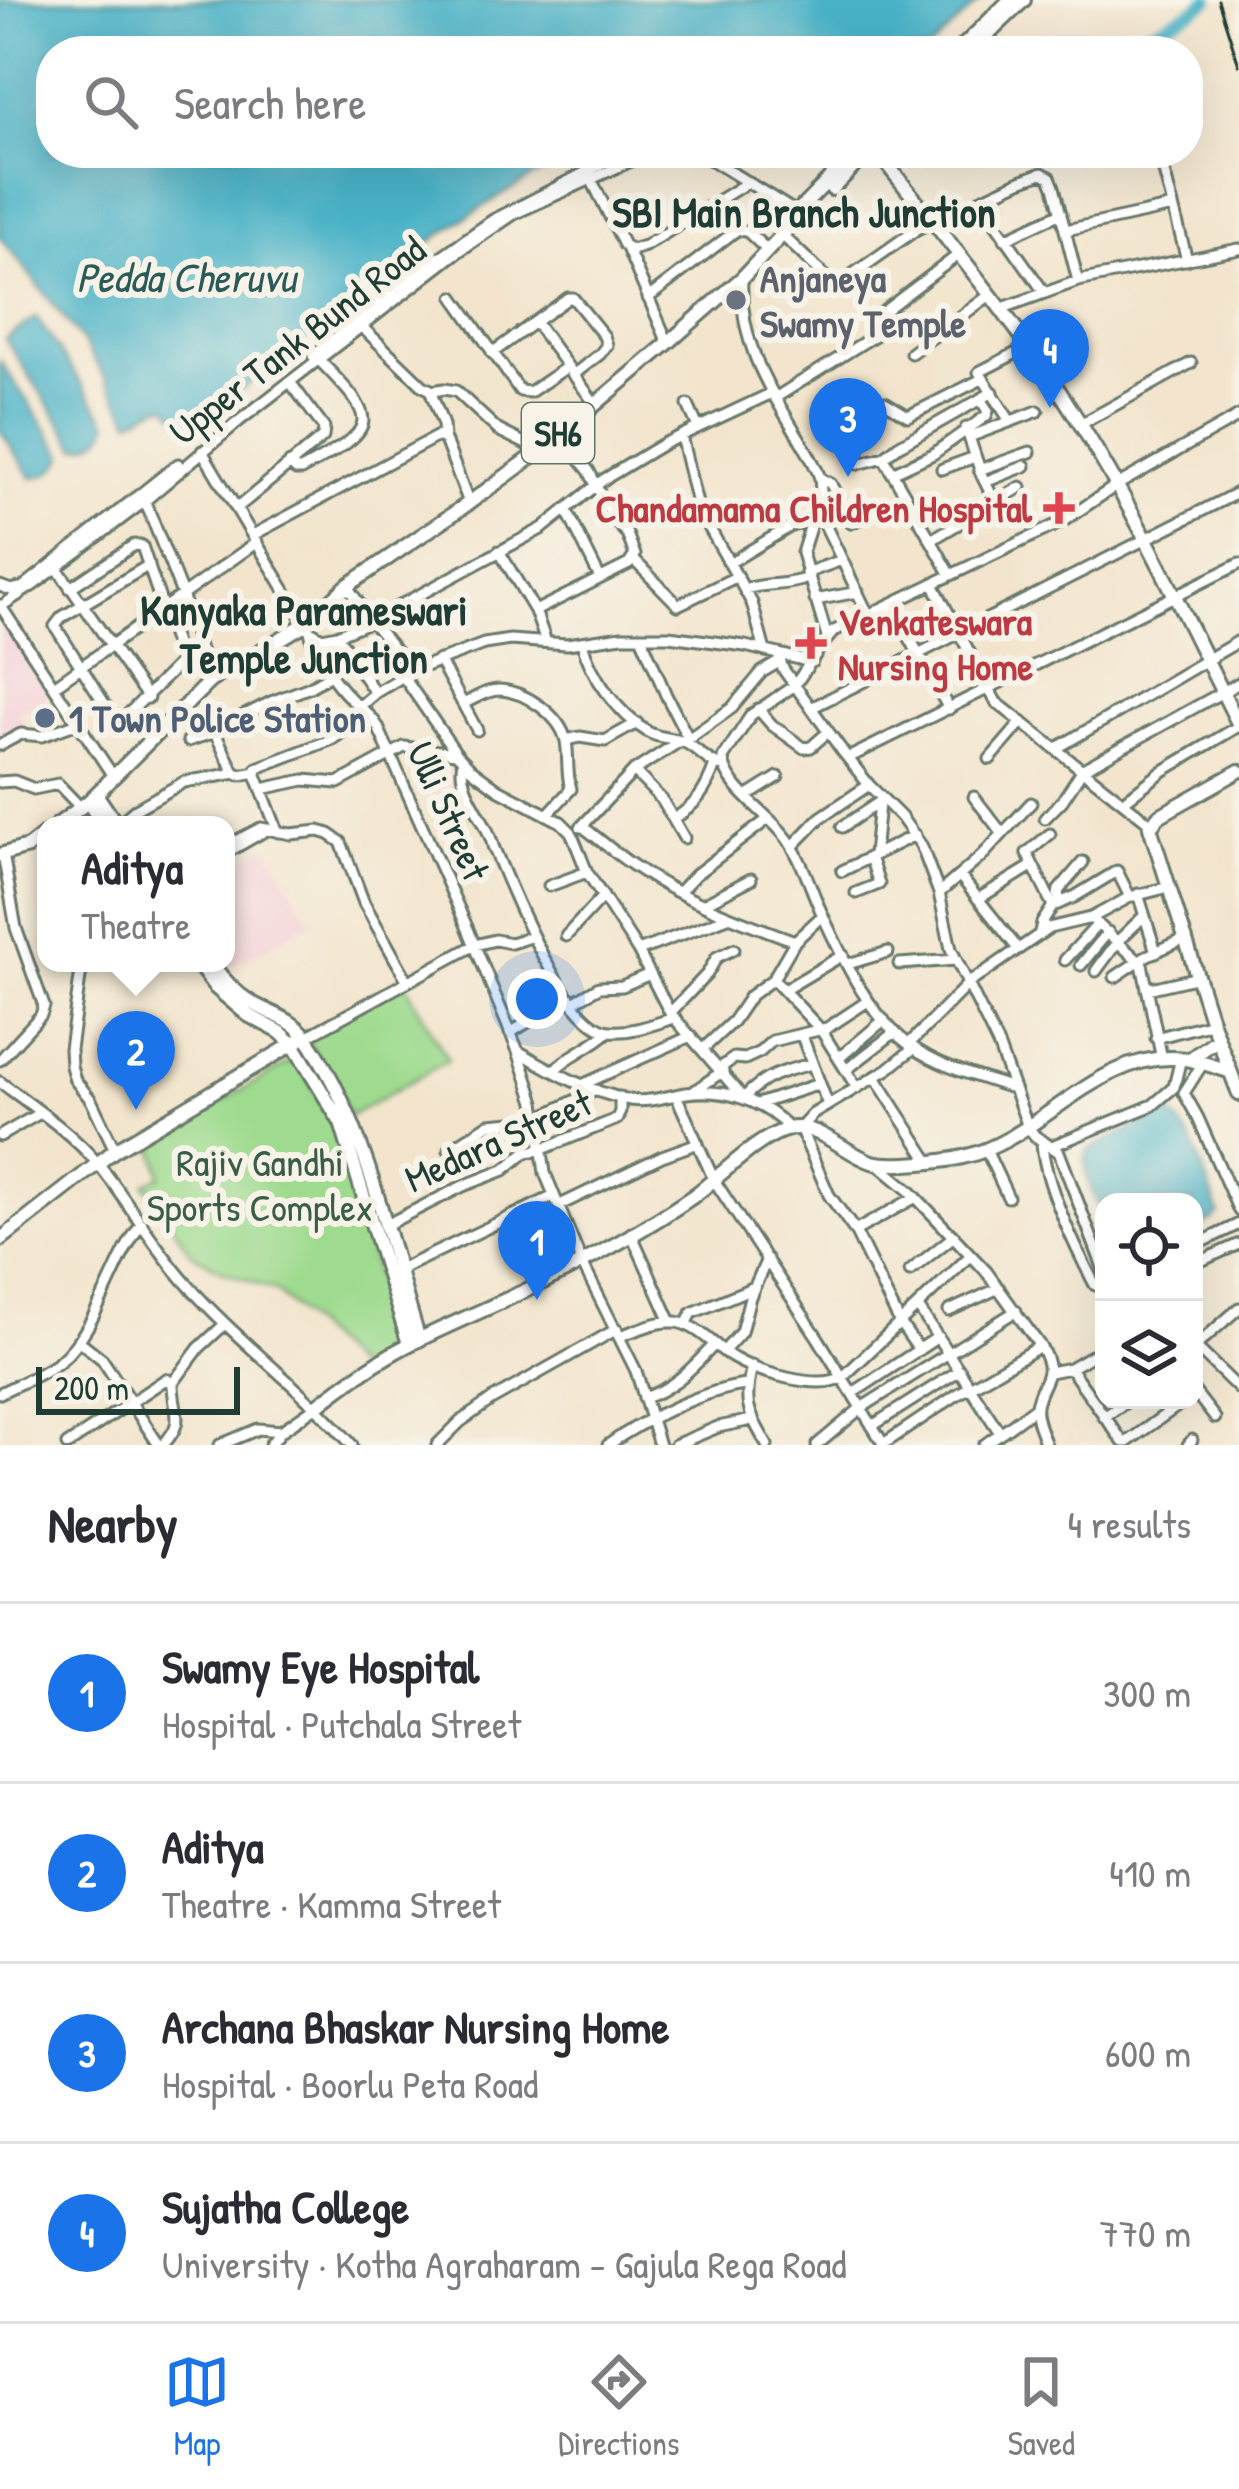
<!DOCTYPE html>
<meta charset="utf-8">
<style>
:root{--surface:#fff;--page:#f2f2f3;--text:#2b2b33;--muted:#7c7c81;--line:#e1e1e2;--accent:#1a73e8}
body{margin:0;font-family:"Patrick Hand",sans-serif;background:var(--page);color:var(--text)}
.controls{position:absolute;right:36px;bottom:36px;display:grid;overflow:hidden;border-radius:24px;box-shadow:0 12px 48px #0002}
.controls button{width:108px;height:108px;display:grid;place-items:center;padding:0;border:0;border-bottom:3px solid var(--line);background:var(--surface);color:var(--text);font:60px sans-serif}
.scale{position:absolute;left:36px;bottom:30px;width:204px;box-sizing:border-box;padding-left:12px;border:6px solid #1f3d34;border-top:0;font-size:33px;line-height:42px;white-space:nowrap;color:#1f3d34;-webkit-text-stroke:9px #f7f3e8;paint-order:stroke}
.you{position:absolute;left:537px;top:999px;width:42px;height:42px;margin:-30px;border:9px solid #fff;border-radius:50%;background:#1a73e8;box-shadow:0 0 0 18px #1a73e833}
.badge{display:grid;place-items:center;width:78px;height:78px;border-radius:50%;background:var(--accent);color:#fff;font-size:39px;font-weight:700}
.pin{position:absolute;translate:-50% -99px;filter:drop-shadow(0 3px 6px #0008)}
.pin::after{content:'';position:absolute;top:63px;width:42px;height:36px;background:inherit;clip-path:polygon(0 0,100% 0,50% 100%)}
.popup{position:absolute;left:37px;top:816px;width:198px;height:156px;box-sizing:border-box;display:grid;place-content:center;border-radius:24px;background:var(--surface);filter:drop-shadow(0 3px 9px #0005);font-size:39px;white-space:nowrap;color:var(--muted)}
.popup b{font-size:45px;color:var(--text)}
.popup::after{content:'';position:absolute;left:50%;top:100%;margin-left:-24px;border:24px solid transparent;border-top-color:var(--surface)}
.list{margin:0;padding:0;list-style:none}
h2{display:flex;justify-content:space-between;align-items:center;height:156px;margin:0;padding:0 48px;font-size:51px}
h2 small{font-size:39px;font-weight:400;color:var(--muted)}
.list li{display:grid;grid-template-columns:78px 1fr auto;gap:36px;align-items:center;box-sizing:border-box;height:180px;padding:0 48px;border-top:3px solid var(--line)}
.list b{display:block;font-size:45px;white-space:nowrap}
.list p{margin:0;font-size:39px;white-space:nowrap;color:var(--muted)}
.list em{font-size:39px;font-style:normal;color:var(--muted)}
.icon{flex:none;width:66px;height:66px;fill:none;stroke:currentColor;stroke-width:2;stroke-linecap:round;stroke-linejoin:round}
.map{position:relative;flex:none;width:1239px;height:1445px;overflow:hidden}
.search{position:absolute;background:var(--surface);box-shadow:0 12px 48px #0002;left:36px;right:36px;top:36px;height:132px;display:flex;align-items:center;gap:30px;box-sizing:border-box;padding:0 42px;border-radius:48px;color:var(--muted);font-size:45px}
.sheet{height:876px;background:var(--surface)}
nav{display:flex;justify-content:space-around;align-items:center;box-sizing:border-box;height:168px;border-top:3px solid var(--line);background:var(--surface);font-size:33px;color:var(--muted)}
nav a{display:grid;justify-items:center;gap:6px}
nav .on{color:var(--accent)}
.map>svg:first-child{display:block}
.built{fill:#f6cfd7}
.green{fill:#9fdb8f;stroke:#5f8c62;stroke-width:3}
.water{fill:#49b2c7;stroke:#34787e;stroke-width:3}
.lines{fill:none;stroke-linecap:round;stroke-linejoin:round}
.river{stroke:#49b2c7;stroke-width:12}
.minor-casing{stroke:#69786a;stroke-width:15}
.major-casing{stroke:#69786a;stroke-width:18}
.minor{stroke:#fff;stroke-width:9}
.major{stroke:#fff;stroke-width:12}
.rail{stroke:#1f3d34;stroke-width:3}
.worship-dot{fill:#6b7280;stroke:#f7f3e8;stroke-width:4.5}
.health-dot{fill:#e0444e;stroke:#f7f3e8;stroke-width:4.5}
.service-dot{fill:#5c6f8a;stroke:#f7f3e8;stroke-width:4.5}
.labels{text-anchor:middle;stroke-width:12;stroke-linejoin:round;paint-order:stroke}
.shield{fill:#f7f3e8;stroke:#60746a;stroke-width:3}
.shield-label{font-size:36px;font-weight:bold;fill:#1f3d34}
.worship-label{font-size:39px;font-weight:bold;fill:#5b616d;stroke:#f7f3e8;text-anchor:start}
.street-label{font-size:39px;fill:#1f3d34;stroke:#f7f3e8}
.health-label{font-size:39px;font-weight:bold;fill:#be3a42;stroke:#f7f3e8;text-anchor:end}
.service-label{font-size:39px;font-weight:bold;fill:#4e5e75;stroke:#f7f3e8;text-anchor:start}
.park-label{font-size:39px;fill:#395d46;stroke:#f7f3e8}
.neighbourhood-label{font-size:42px;font-weight:bold;fill:#1f3d34;stroke:#f7f3e8}
.water-label{font-size:42px;font-style:italic;fill:#2a5a59;stroke:#f7f3e8}
</style>
<div class="map">
<svg width="1239" height="1445" viewBox="0 0 1239 1445">
<rect width="100%" height="100%" fill="#f7f3e8"/>
<filter id="ink" filterUnits="userSpaceOnUse"><feTurbulence type="fractalNoise" baseFrequency=".00833" numOctaves="2"/><feDisplacementMap in="SourceGraphic" scale="24" xChannelSelector="R" yChannelSelector="G"/><feConvolveMatrix kernelMatrix="1 2 1 2 8 2 1 2 1" color-interpolation-filters="sRGB"/></filter>
<filter id="wash" filterUnits="userSpaceOnUse"><feTurbulence type="fractalNoise" baseFrequency=".004" numOctaves="4" result="noise"/><feDisplacementMap in="SourceGraphic" scale="48" xChannelSelector="R" yChannelSelector="G"/><feGaussianBlur stdDeviation="2.7" result="paint"/><feColorMatrix in="noise" values="0 0 0 0 0 0 0 0 0 0 0 0 0 0 0 0 0 1.4 0 .05"/><feComposite in="paint" operator="in"/></filter>
<g filter="url(#wash)">
<rect width="100%" height="100%" fill="#f3e5cd"/>
<path class="built" d="M0 613 51 694 19 713 26 726 0 742Z
M267 845 311 922 225 971 220 963H226V868Z"/>
<path class="green" d="M403 980 448 1060 350 1116 305 1035Z
M297 1058 343 1142 394 1348 357 1370 276 1291 222 1271 191 1253 145 1184 161 1176 153 1142Z"/>
<path class="water" d="M0 0H981L928 51H51V153H581C436 219 319 332 194 427L185 425 167 405C154 405 144 417 131 420L83 342 0 237Z
M36 317 109 424C103 440 93 445 77 447L5 339Z
M0 361 64 455C58 470 48 476 32 478L0 430Z
M1170 1114C1193 1127 1209 1188 1219 1214L1214 1219 1194 1229V1202H1104V1217C1094 1196 1079 1172 1088 1150L1153 1118Z"/>
<g class="lines">
<path class="river" d="M1108 51 1192 11 1209 0"/>
</g>
</g>
<g filter="url(#ink)">
<g class="lines">
<g class="minor-casing">
<path id="minor" d="M700 153 804 217
M1161 160 1187 260
M591 179 624 245 632 250 645 246 748 182
M979 200 1044 292
M1066 230 1173 207
M782 235 829 280 839 284 917 229 1020 181 1042 173 1050 177 1054 187 1078 281
M1005 239 1061 213
M627 248 668 343
M742 278C739 342 766 383 798 436 806 450 815 463 820 478L821 492 802 553 827 637
M454 297 520 391 530 392 567 367
M648 298 738 229 748 232 768 251
M1000 309 1078 281 1239 249
M875 318 958 255
M535 322 595 404
M361 326 423 386 433 391 444 389 456 391 498 430 540 451
M492 353 568 298H573L604 336 607 345 600 354 573 375
M911 353 990 295
M313 356 396 288 493 220 623 153
M430 390 443 425 444 438
M775 398 877 334
M885 402 908 416 982 379
M688 405 698 427
M1010 421 979 372 1028 347
M1081 424 1191 363
M966 428 982 476 995 502
M681 436 698 508 752 603 765 651
M969 437 1038 411
M202 451 305 624 310 631 322 638 337 635 371 621 543 528 603 480 663 444 772 393
M883 458 898 446 993 392
M290 463 296 470H301C380 427 381 423 318 359
M858 464 881 458 885 460 951 575
M942 469 975 457
M979 470 1030 452
M892 473 933 454 986 416 988 411 980 399
M820 478 831 484 847 519 851 523 905 496
M985 482 1025 466
M145 501 182 594 210 681
M816 506 868 614
M237 508 323 437 324 428 290 382
M566 509 600 578
M253 535 438 436 445 440 469 503
M931 540 1021 487
M499 551 535 611 546 642
M634 560 678 605 738 576
M731 562 791 526 811 521
M57 568 148 698
M806 573 842 560
M933 584 996 702 1151 824
M0 586 11 590 23 587 178 464
M347 586 371 621 412 671
M70 588 134 545 142 546 181 662 123 719 111 714 55 626 62 617 149 565
M745 589C768 582 785 587 808 578
M815 600 858 592
M891 604 949 709
M0 605 113 776
M0 607 35 584 141 504 239 421 455 254 514 214 649 153
M535 611 629 564 635 555 627 534 613 519 589 471 558 433
M310 631C314 655 334 682 351 699 361 709 371 714 378 727L468 929 518 1051 535 1102 545 1173 581 1261 636 1371 659 1445
M337 635 375 693
M641 636 666 695 688 738
M582 643C591 676 618 714 648 732 659 739 673 737 684 742 699 749 707 763 723 766
M778 654 783 669 843 752 869 785 901 817 921 845 939 893 951 949 998 1045 1028 1127 1035 1136 1059 1152 1104 1270
M439 660 477 730
M403 676 456 753 471 769 498 789 561 822 571 832 587 872 638 951 670 1013 741 1095
M54 686 257 542
M463 704C474 699 486 690 499 690 525 691 560 715 566 741 569 757 566 773 571 789L548 814
M811 708 1239 492
M758 709 772 725 804 748 811 747 828 732
M566 740 580 737 605 741 637 723
M188 741 218 731
M684 742 732 708 762 672 779 662
M0 745 21 734 42 736 78 723
M1057 748 1239 641
M848 758 1239 564
M990 759 1022 722
M463 761C456 790 487 817 493 846 510 886 564 1026 610 1031 632 1033 654 1024 674 1018
M634 771 662 800 684 838
M256 772 240 775 234 772 217 737 218 731 223 726 271 702 310 687 332 674
M0 782 14 781 34 789 58 784 81 808
M262 789 304 780 338 783 404 747 456 753
M746 797 778 777
M974 797 1002 833
M1124 801 1163 771 1239 726
M1045 818 1062 801 1083 769 1239 683
M674 819C697 804 706 791 715 765
M117 825 136 809 184 782 236 773
M582 826C599 839 616 854 634 866 683 900 740 921 795 941
M581 827 634 771 680 741
M842 827 878 803
M278 832 256 775 257 768 333 739 345 730 360 706 375 693 412 671 484 644 510 640 567 644 622 636H669L745 646 812 662
M1050 834 1027 853 1053 906
M226 846 261 828 291 834 319 831 329 834 341 842 364 903 407 980
M793 846 820 818 869 785
M226 853 268 829
M874 855 879 803
M842 871 915 835
M960 876 1018 949
M549 886 587 872
M679 892 695 875 768 819
M856 893 879 884 870 857
M939 893 982 856 1031 803
M1138 894 1156 952
M978 899 1032 866
M1061 902 1058 895 1059 890 1083 862
M703 904 751 879
M1091 918 1142 964 1162 1059
M1040 932 1042 923 1053 906 1074 897 1117 871 1130 897
M566 936 603 896
M638 951 728 917
M1065 960 1098 924
M82 963 70 1049 71 1066 75 1080 91 1100 115 1150
M848 964 888 952
M899 964 956 960
M1081 965 1108 932
M1096 971 1118 941 1144 916
M1115 977 1146 956 1187 938
M773 979 821 1030 857 1088
M1147 989 1199 977
M784 990 843 955
M573 1002 599 987 622 986 650 974
M670 1013 707 974 717 957 734 949
M510 1033 569 997
M802 1036 828 1105
M306 1037 475 945 495 940 511 943 533 936
M1156 1038 1212 1023
M909 1044 969 983 1049 928 1091 918 1130 897 1169 887
M914 1048 888 1069 813 1114 800 1128 829 1195 855 1231 900 1323 919 1350
M703 1049 733 1021 750 996 773 979 795 941 823 915
M518 1051C552 1071 590 1093 630 1100 649 1103 667 1096 686 1093 725 1088 762 1100 789 1128
M839 1058 884 1020
M0 1060 41 1015 44 1006 16 928 3 854
M1203 1063 1184 1093 1198 1118 1239 1211
M720 1068 734 1058 745 1059 760 1052 772 1041 827 1028 868 1001
M846 1070 895 1032
M553 1071C570 1054 592 1047 609 1031
M875 1077 930 1162
M0 1082C34 1107 72 1133 99 1165 130 1203 154 1248 187 1284 238 1342 301 1387 352 1445
M584 1084 691 1036
M1012 1088C979 1077 940 1067 911 1046 869 1016 845 963 824 918 812 893 805 866 790 843 774 816 726 791 723 758L751 715 795 685 822 645 834 631 1062 522 1117 485 1239 416
M693 1092 723 1071
M676 1095 714 1180 818 1338 884 1445
M745 1097C763 1076 786 1070 812 1064
M758 1104 819 1084
M0 1136 40 1113
M1042 1141C1043 1181 1076 1249 1095 1285L1104 1287
M1052 1146 1153 1105 1174 1087 1181 1058
M449 1150 489 1124 535 1120 596 1090
M986 1150 1008 1197
M875 1162 911 1192 986 1271 1040 1346C1058 1376 1042 1377 1036 1405 1034 1418 1042 1433 1046 1445
M558 1206 662 1156 698 1143
M384 1226 463 1186 504 1170 526 1152 540 1150 617 1119 620 1111V1097
M855 1231 916 1197
M631 1233 671 1322
M1194 1246 1239 1224
M1194 1264 1239 1244
M397 1271 554 1196
M910 1271 954 1236
M918 1307 1000 1433
M949 1311 999 1288
M686 1325 692 1313 752 1288
M620 1336C637 1330 658 1320 676 1322 698 1325 715 1347 733 1358 757 1372 818 1391 843 1377L971 1255
M78 1340 102 1359 159 1445
M1194 1345 1239 1389
M1196 1346 1239 1308
M724 1351 741 1332 750 1297 767 1259
M752 1366C743 1405 748 1411 767 1445
M1070 1368 1123 1442H1127L1186 1400
M1050 1372 1070 1368 1104 1348
M1194 1391 1215 1418
M0 1393C19 1383 42 1375 59 1362 98 1330 111 1264 142 1223
M853 1393 938 1337
M644 1398C675 1388 693 1367 715 1344
M1104 1417 1129 1400
M872 1426 960 1370
M67 1445 166 1379 173 1383
M163 1445C187 1419 173 1413 173 1383L199 1348 225 1324
M220 1445 258 1429 281 1431
M270 1445 281 1431 317 1406
M437 1445 460 1422 491 1400 617 1329
M608 1445C641 1421 707 1388 748 1385
M675 1445 718 1427 752 1420
M817 1445 861 1408 1016 1311
M882 1445 958 1394 1040 1346
M984 1445 1036 1407
M1188 1445 1192 1440"/>
</g>
<g class="major-casing">
<path id="major" d="M958 51 1010 0
M971 51 1024 0
M878 153C948 241 1022 329 1081 425 1141 521 1188 624 1239 725
M832 189 867 153
M1239 771 1159 816 1150 827 1212 1023 1239 1094
M96 794 117 825
M88 802 103 825
M57 825 88 802 210 681 305 624 347 586 469 503 540 451 668 343 742 278 795 221 802 207 855 153
M0 855 28 847 46 833
M197 963 216 988 248 1015 280 1032 293 1044 341 1123 409 1344
M211 963C222 978 234 992 250 1002 268 1013 293 1019 305 1036 366 1121 388 1241 419 1340
M1190 1059 1218 1039
M0 1240 115 1150 298 1041
M317 1406C346 1383 375 1362 408 1345 449 1324 492 1307 533 1287 587 1261 643 1231 692 1197 718 1179 758 1136 789 1129 817 1122 846 1154 872 1162 891 1167 944 1162 963 1157 1042 1139 1098 1048 1185 1059 1200 1061 1215 1067 1229 1071"/>
</g>
<use href="#minor" class="minor"/>
<use href="#major" class="major"/>
<path class="rail" d="M1218 0 1239 65"/>
</g>
</g>
<circle class="worship-dot" cx="736" cy="300" r="12"/>
<g class="health-dot">
<path d="M1053 490h12v12h12v12h-12v12h-12v-12h-12v-12h12z"/>
<path d="M805 625h12v12h12v12h-12v12h-12v-12h-12v-12h12z"/>
</g>
<circle class="service-dot" cx="45" cy="718" r="12"/>
<g class="labels">
<rect class="shield" x="522" y="403" width="72" height="60" rx="9"/>
<g class="shield-label">
<text x="558" y="446">SH6</text>
</g>
<g class="worship-label">
<text x="760" y="292">Anjaneya<tspan x="760" dy="45">Swamy Temple</tspan></text>
</g>
<g class="street-label">
<text transform="translate(297 340) rotate(-38)" y="14">Upper Tank Bund Road</text>
<text transform="translate(449 811) rotate(66)" y="14">Ulli Street</text>
<text transform="translate(498 1140) rotate(-24)" y="14">Medara Street</text>
</g>
<g class="health-label">
<text x="1032" y="522">Chandamama Children Hospital</text>
<text x="838" y="635" text-anchor="start">Venkateswara<tspan x="838" dy="45">Nursing Home</tspan></text>
</g>
<g class="service-label">
<text x="69" y="732">1 Town Police Station</text>
</g>
<g class="park-label">
<text x="260" y="1176">Rajiv Gandhi<tspan x="260" dy="45">Sports Complex</tspan></text>
</g>
<g class="neighbourhood-label">
<text x="804" y="227">SBI Main Branch Junction</text>
<text x="304" y="625">Kanyaka Parameswari<tspan x="304" dy="48">Temple Junction</tspan></text>
</g>
<g class="water-label">
<text x="186" y="292">Pedda Cheruvu</text>
</g>
</g>
</svg>
<div class="controls">
<button><svg class="icon" aria-label="locate" viewBox="0 0 24 24"><circle cx="12" cy="12" r="6"/><path d="M12 2v4M12 18v4M2 12h4M18 12h4"/></svg></button>
<button><svg class="icon" aria-label="layers" viewBox="0 0 24 24"><path d="M12 4l9 5-9 5-9-5zM3 14l9 5 9-5"/></svg></button>
</div>
<div class="scale">200 m</div>
<div class="you"></div>
<div class="pin badge" style="left:537px;top:1300px">1</div>
<div class="pin badge" style="left:136px;top:1110px">2</div>
<div class="popup"><b>Aditya</b>Theatre</div>
<div class="pin badge" style="left:848px;top:477px">3</div>
<div class="pin badge" style="left:1050px;top:408px">4</div>
<div class="search"><svg class="icon" aria-label="search" viewBox="0 0 24 24"><circle cx="10" cy="10" r="6"/><path d="M15 15l6 6"/></svg>Search here</div>
</div>
<section class="sheet">
<h2>Nearby<small>4 results</small></h2>
<ul class="list">
<li><span class="badge">1</span><div><b>Swamy Eye Hospital</b><p>Hospital · Putchala Street</p></div><em>300 m</em></li>
<li><span class="badge">2</span><div><b>Aditya</b><p>Theatre · Kamma Street</p></div><em>410 m</em></li>
<li><span class="badge">3</span><div><b>Archana Bhaskar Nursing Home</b><p>Hospital · Boorlu Peta Road</p></div><em>600 m</em></li>
<li><span class="badge">4</span><div><b>Sujatha College</b><p>University · Kotha Agraharam - Gajula Rega Road</p></div><em>770 m</em></li>
</ul>
</section>
<nav>
<a class="on"><svg class="icon" aria-label="map" viewBox="0 0 24 24"><path d="M3 6l6-2 6 2 6-2v14l-6 2-6-2-6 2zM9 4v14M15 6v14"/></svg>Map</a>
<a><svg class="icon" aria-label="directions" viewBox="0 0 24 24"><path d="M12 3l9 9-9 9-9-9zM9 14v-3h6M13 9l2 2-2 2"/></svg>Directions</a>
<a><svg class="icon" aria-label="saved" viewBox="0 0 24 24"><path d="M7 4h10v16l-5-4-5 4z"/></svg>Saved</a>
</nav>
